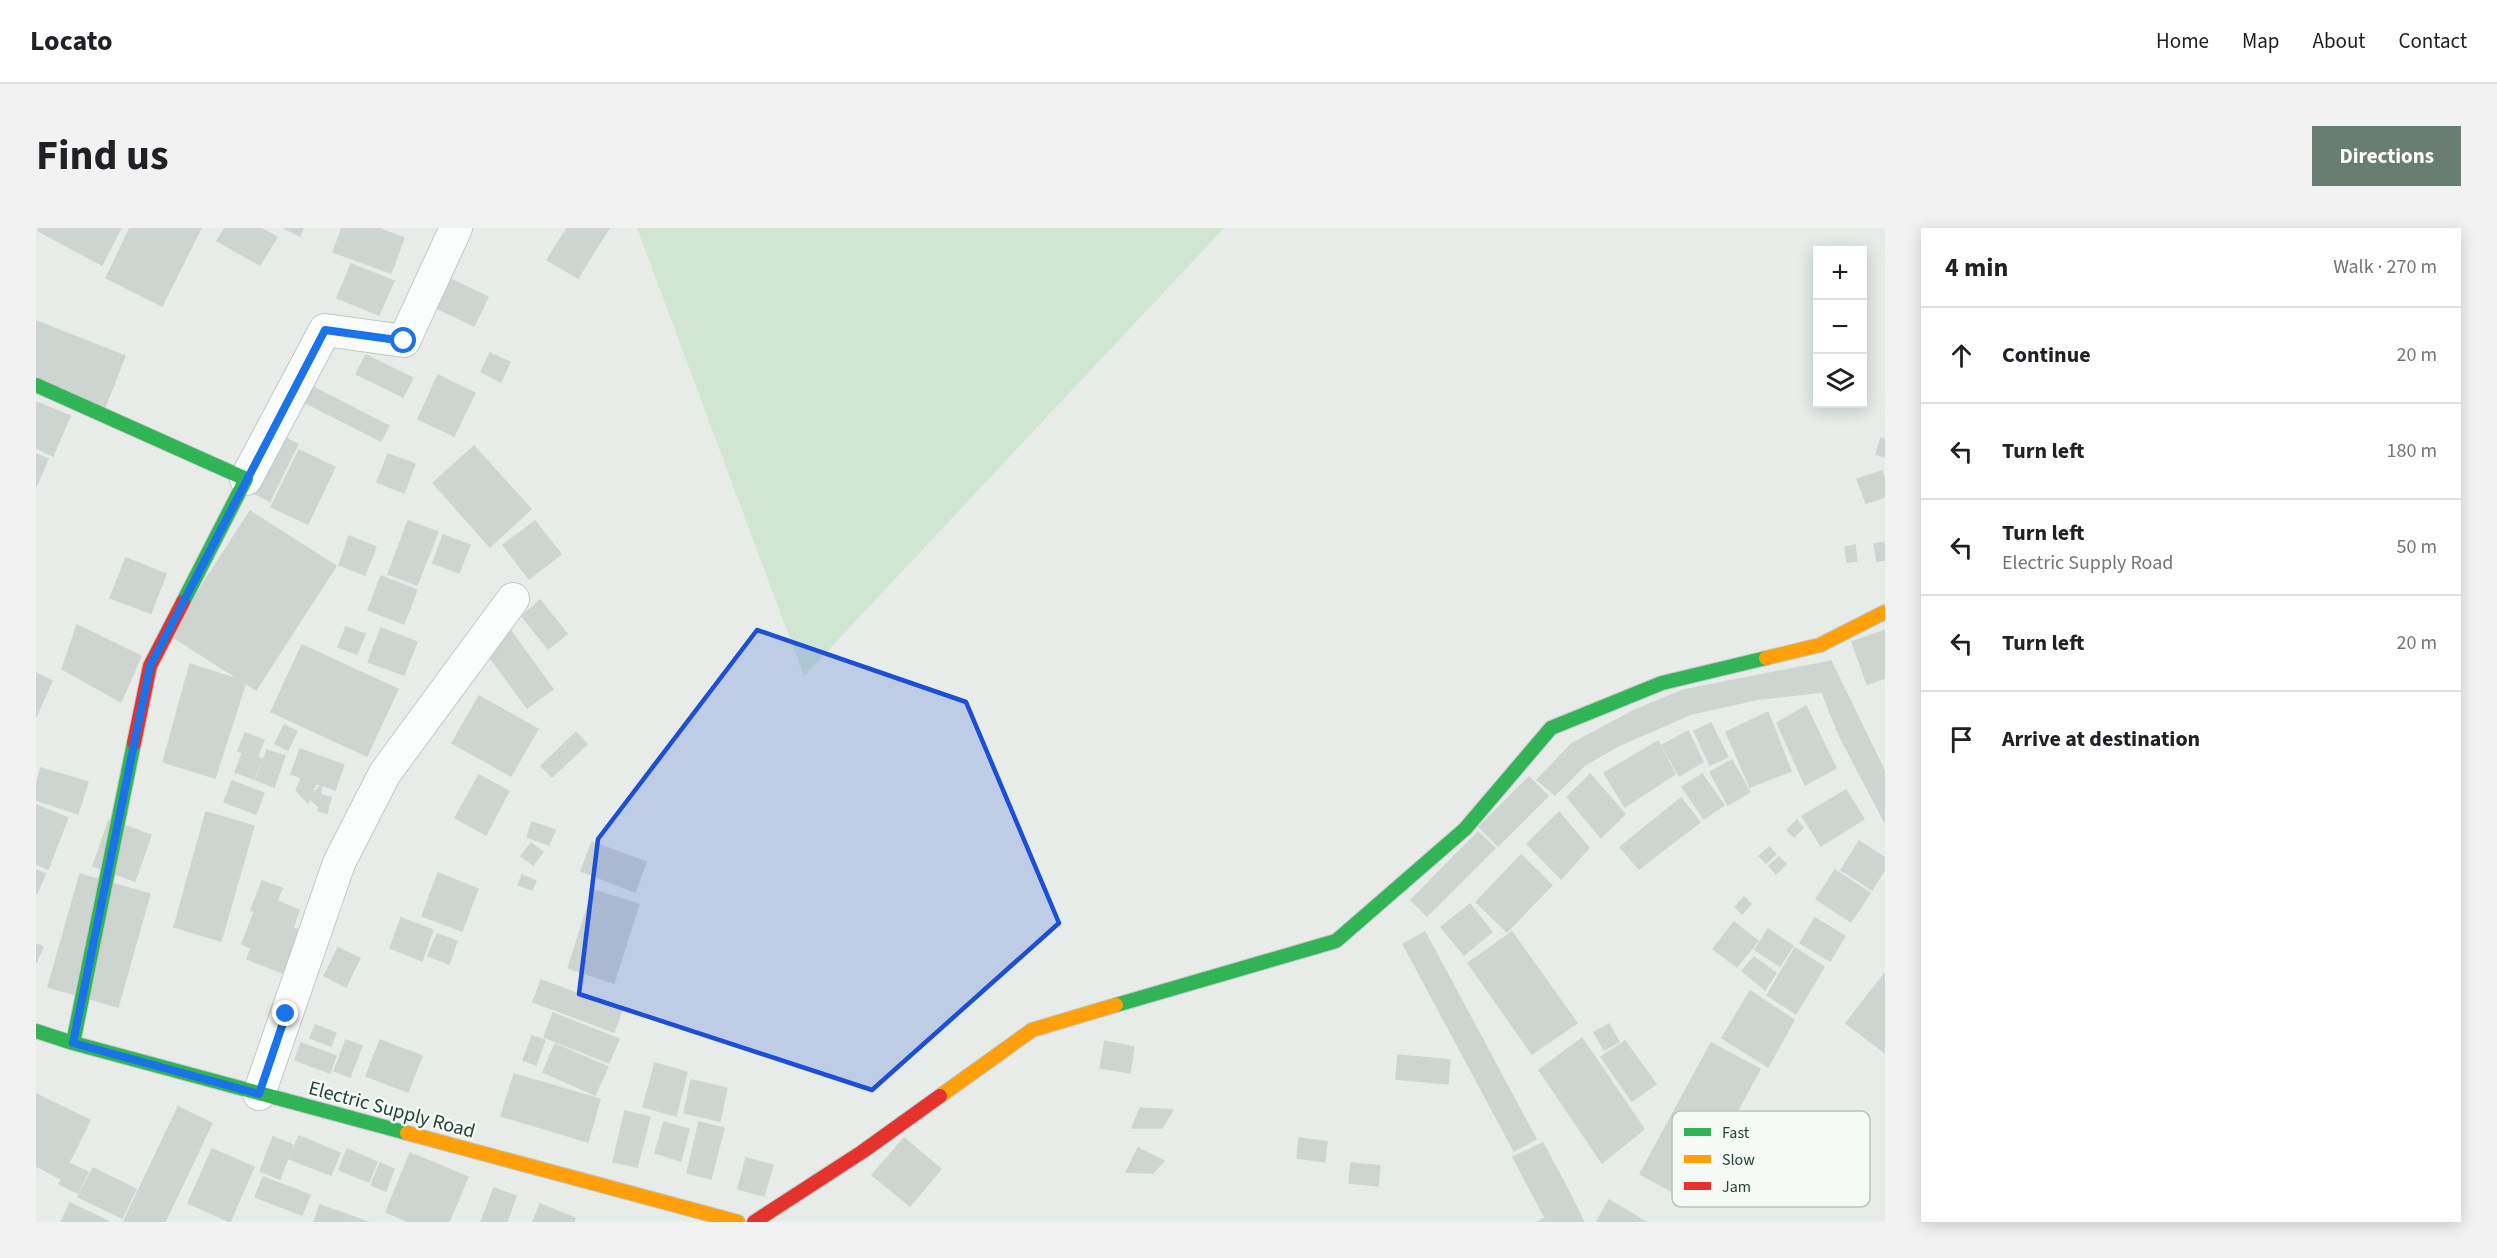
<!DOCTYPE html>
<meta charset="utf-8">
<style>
:root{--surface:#fff;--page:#f2f2f2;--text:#202124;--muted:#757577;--line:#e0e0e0;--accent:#687e73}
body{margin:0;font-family:"Source Sans 3",sans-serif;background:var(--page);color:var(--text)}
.controls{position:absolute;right:18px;top:18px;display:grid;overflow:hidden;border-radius:0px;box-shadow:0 3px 15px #0003}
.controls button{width:54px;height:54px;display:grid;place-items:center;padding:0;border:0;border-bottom:2px solid var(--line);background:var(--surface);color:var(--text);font:30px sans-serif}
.stop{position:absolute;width:18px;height:18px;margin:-14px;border:4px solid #1a73e8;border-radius:50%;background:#fff}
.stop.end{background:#1a73e8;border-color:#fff;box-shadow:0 2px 6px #0008}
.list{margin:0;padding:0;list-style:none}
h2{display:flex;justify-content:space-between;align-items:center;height:78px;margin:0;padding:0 24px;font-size:26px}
h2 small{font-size:20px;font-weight:400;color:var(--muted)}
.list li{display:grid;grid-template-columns:39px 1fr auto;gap:18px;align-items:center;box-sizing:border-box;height:96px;padding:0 24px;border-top:2px solid var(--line)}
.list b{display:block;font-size:22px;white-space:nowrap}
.list p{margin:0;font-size:20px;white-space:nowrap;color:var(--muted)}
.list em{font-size:20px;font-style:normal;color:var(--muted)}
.icon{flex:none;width:33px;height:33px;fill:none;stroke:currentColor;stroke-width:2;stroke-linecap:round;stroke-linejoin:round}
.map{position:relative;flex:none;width:1849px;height:994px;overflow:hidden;border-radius:0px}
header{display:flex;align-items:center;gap:36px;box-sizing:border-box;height:84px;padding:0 30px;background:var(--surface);border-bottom:2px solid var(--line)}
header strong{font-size:28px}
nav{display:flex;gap:33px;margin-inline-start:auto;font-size:21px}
.intro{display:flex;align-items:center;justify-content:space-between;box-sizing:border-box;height:144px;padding:0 36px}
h1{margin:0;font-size:42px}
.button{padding:15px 27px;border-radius:0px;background:var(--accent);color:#fff;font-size:21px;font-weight:700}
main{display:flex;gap:36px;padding:0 36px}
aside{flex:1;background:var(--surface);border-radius:0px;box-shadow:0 3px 15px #0003}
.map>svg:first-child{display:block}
.green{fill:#d0e5d2}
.building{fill:#ced4d0;stroke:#cfd5d2;stroke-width:1.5}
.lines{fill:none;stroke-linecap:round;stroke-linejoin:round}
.street-casing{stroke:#c4c9c6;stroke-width:34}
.fast-casing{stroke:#c0c8c4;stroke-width:16}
.slow-casing{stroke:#c0c8c4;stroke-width:16}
.jam-casing{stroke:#c0c8c4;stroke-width:16}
.street{stroke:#fbfcfc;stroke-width:32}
.fast{stroke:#30b455;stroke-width:14}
.slow{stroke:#ff9f0a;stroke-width:14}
.jam{stroke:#e5322d;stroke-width:14}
.route{stroke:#1a73e8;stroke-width:8}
.marked{fill:#1d4ed8;fill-opacity:0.2;stroke:#1d4ed8;stroke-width:4.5;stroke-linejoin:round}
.labels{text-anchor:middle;stroke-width:5;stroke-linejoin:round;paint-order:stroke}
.street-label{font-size:20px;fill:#234234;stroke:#f6faf7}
.key{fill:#f6faf7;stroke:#b7c3bc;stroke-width:1.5}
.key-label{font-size:16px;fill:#234234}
</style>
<header>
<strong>Locato</strong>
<nav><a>Home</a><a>Map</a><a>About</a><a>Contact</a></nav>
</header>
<div class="intro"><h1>Find us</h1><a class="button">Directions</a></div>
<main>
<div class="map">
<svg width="1849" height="994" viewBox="0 0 1849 994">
<rect width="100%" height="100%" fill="#e7ece9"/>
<path class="green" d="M601 0H1188L768 448Z"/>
<path class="building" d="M3 0H85L66 37 2 3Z
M94 0H165L126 78 70 50Z
M189 0H224L241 9 224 37 181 13Z
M248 0H267L264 8Z
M306 0H342L368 10 355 45 297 24Z
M531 0H573L542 50 511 32Z
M315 36 358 53 343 87 301 70Z
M408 48 452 69 438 98 394 77Z
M0 93 89 128 66 187 0 161Z
M454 125 474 134 465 154 445 144Z
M330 127 377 150 367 169 320 146Z
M402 147 439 165 418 208 382 191Z
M273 157 353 198 345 213 264 172Z
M0 174 34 188 17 228 0 220Z
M225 198 262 216 234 273 198 256Z
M1845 210 1849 211V229L1840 226Z
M438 218 495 281 454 319 397 255Z
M263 222 299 239 272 296 235 279Z
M0 226 12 231 0 259Z
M352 226 379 236 368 265 341 254Z
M1846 243 1849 251V269L1830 275 1821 251Z
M214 283 300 338 220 462 134 407Z
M372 293 402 304 381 357 352 346Z
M499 293 525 326 493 351 467 317Z
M407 307 434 317 423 345 397 335Z
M313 308 340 319 329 347 303 337Z
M1849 314V332L1841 333 1838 316Z
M1819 317 1821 333 1811 334 1809 319Z
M90 330 130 346 115 385 74 370Z
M345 348 381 362 368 396 332 382Z
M504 372 531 406 512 421 486 388Z
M469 395 517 461 491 480 443 414Z
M41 397 105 428 85 474 26 441Z
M310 399 329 406 321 426 302 419Z
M345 400 381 414 368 447 332 434Z
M1849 402V450L1831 456 1816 414Z
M266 417 362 461 331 528 235 484Z
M1795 433 1849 544V595L1803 507 1786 464 1723 471 1655 486 1582 518 1549 537 1519 567 1501 552 1535 516 1599 482 1648 462Z
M154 436 210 454 179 550 127 534Z
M0 445 16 453 0 489Z
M443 468 502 501 475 548 416 515Z
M1770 478 1800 540 1769 557 1741 495Z
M1732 484 1755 543 1714 559 1690 504Z
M1675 495 1692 529 1674 537 1658 503Z
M248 497 261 503 252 522 239 516Z
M1652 503 1667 534 1643 548 1626 517Z
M540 504 551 516 516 549 505 538Z
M209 505 228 512 221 530 202 523Z
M1622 513 1639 546 1589 579 1568 545Z
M264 521 308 537 299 562 255 546Z
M231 522 249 528 238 559 220 552Z
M207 523 226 531 218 551 199 544Z
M1696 532 1714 564 1692 577 1674 544Z
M5 540 52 554 42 586 0 572V557Z
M268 544 282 550 272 575 260 562Z
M1554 546 1589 586 1565 610 1531 569Z
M1666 546 1688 577 1668 591 1646 559Z
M443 547 473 563 450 607 419 590Z
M1493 549 1512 568 1462 618 1443 599Z
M196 553 228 565 220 586 188 574Z
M285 557V567L286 582 273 570Z
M1810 562 1828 591 1785 618 1766 588Z
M285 567 295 569 291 585 282 583Z
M1645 570 1664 594 1603 641 1584 619Z
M0 577 32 590 12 641 0 636Z
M170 584 218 598 185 713 138 699Z
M1523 584 1553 620 1525 651 1491 616Z
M73 592 115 607 99 653 57 638Z
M1761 592 1767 600 1758 609 1751 602Z
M496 594 519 602 513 617 491 609Z
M1442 604 1459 620 1391 688 1375 672Z
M1823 613 1849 630V641L1836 662 1805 642Z
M556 614 610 634 599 664 545 643Z
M495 615 507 624 497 637 485 628Z
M1733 619 1740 626 1730 635 1723 628Z
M1485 627 1516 657 1471 704 1440 674Z
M1743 629 1750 636 1740 646 1733 638Z
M0 642 9 646 1 666H0Z
M1799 642 1834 665 1815 694 1780 671Z
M402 645 442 661 426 703 386 688Z
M44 646 114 666 82 779 12 759Z
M486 647 500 653 496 662 482 657Z
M226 653 246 660 241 673 263 682 257 700 268 704 252 747 211 731 215 720 206 716 218 684 215 682Z
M557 662 603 676 578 755 532 740Z
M1708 669 1715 676 1706 686 1699 679Z
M1434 676 1456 704 1428 727 1405 699Z
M365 690 397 702 386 733 354 720Z
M1779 690 1809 708 1794 733 1764 715Z
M1698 694 1722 713 1701 739 1677 721Z
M1732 701 1757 718 1744 738 1719 722Z
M1389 704 1500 911 1478 923 1367 716Z
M1476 704 1541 795 1496 826 1432 735Z
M401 706 421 713 413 736 392 728Z
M0 716 7 719 0 735Z
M302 720 324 730 310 759 288 748Z
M1759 720 1788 739 1760 786 1731 767Z
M1718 729 1740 745 1729 762 1706 743Z
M1849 745V825L1810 795Z
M505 752 586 782 578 804 497 774Z
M1714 763 1758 792 1732 839 1686 810Z
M517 785 583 811 573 835 508 809Z
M1573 796 1583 814 1568 822 1558 804Z
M279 797 300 805 295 818 274 810Z
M496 808 509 812 500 837 487 832Z
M1546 810 1608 901 1566 935 1503 842Z
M310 812 326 818 314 849 298 843Z
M344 812 386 828 372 864 330 848Z
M1069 813 1098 819 1094 845 1064 840Z
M1589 813 1620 856 1596 873 1565 829Z
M265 815 300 828 294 845 259 832Z
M1675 815 1724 841 1653 973 1604 946Z
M519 816 572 839 559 867 507 844Z
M1362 827 1414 832 1412 856 1360 851Z
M619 835 651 844 640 888 607 879Z
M478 846 564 871 552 914 465 888Z
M655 852 691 860 684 893 648 885Z
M0 866 54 892 25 951 0 938Z
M142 879 176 895 129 994H90L88 993Z
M1104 880 1137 882 1126 900H1096Z
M589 883 614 889 601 939 577 934Z
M628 894 653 901 645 933 619 925Z
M663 894 688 900 675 951 651 945Z
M263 908 304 925 295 947 253 931Z
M237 909 257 917 244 951 224 943Z
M868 910 905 941 874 978 836 947Z
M1263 910 1291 914 1289 934 1261 930Z
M1507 915 1530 958 1548 994H1502L1509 990 1477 929Z
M1102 920 1128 933 1117 945 1090 944Z
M176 921 218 939 194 994 152 975Z
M311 921 341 934 333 954 303 942Z
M374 925 432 949 413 994H373L350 984Z
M710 930 737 937 728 968 702 961Z
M33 935 52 944 42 965 23 956Z
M344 935 358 941 350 963 335 957Z
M1315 935 1344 938 1342 958 1313 955Z
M57 940 100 961 86 990 42 969Z
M227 949 274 967 266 987 219 969Z
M458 960 480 968 471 994H445Z
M1573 972 1610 994H1563L1561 993Z
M34 975 72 993V994H25Z
M504 976 539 990 538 994H497Z
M284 977 332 994H278Z"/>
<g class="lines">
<g class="street-casing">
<path id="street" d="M210 251 289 102 368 113 420 0
M223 866 303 635 349 545 477 371"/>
</g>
<g class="fast-casing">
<path id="fast" d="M0 157 210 251 147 374
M1080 777 1300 713 1429 601 1515 500 1626 455 1730 430
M0 803 37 815 371 905
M37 815 98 515"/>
</g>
<g class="slow-casing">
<path id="slow" d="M1730 430 1784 417 1849 384
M904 868 996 802 1080 777
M371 905 702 994"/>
</g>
<g class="jam-casing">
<path id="jam" d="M98 515 114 438 147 374
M718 994 826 924 904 868"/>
</g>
<use href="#street" class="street"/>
<use href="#fast" class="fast"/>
<use href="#slow" class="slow"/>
<use href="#jam" class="jam"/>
</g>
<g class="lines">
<path class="route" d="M250 786 223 866 37 815 114 438 289 102 368 113"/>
</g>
<path class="marked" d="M721 402 930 474 1023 695 836 862 543 766 562 611Z"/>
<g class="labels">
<g class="street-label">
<text transform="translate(356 881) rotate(15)" y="7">Electric Supply Road</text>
</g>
</g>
<rect x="1636" y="883" width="198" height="96" rx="9" class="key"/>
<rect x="1648" y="900" width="27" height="8" fill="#30b455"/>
<rect x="1648" y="927" width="27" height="8" fill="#ff9f0a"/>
<rect x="1648" y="954" width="27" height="8" fill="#e5322d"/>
<g class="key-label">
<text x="1686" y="910">Fast</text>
<text x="1686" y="937">Slow</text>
<text x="1686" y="964">Jam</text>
</g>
</svg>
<div class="controls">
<button>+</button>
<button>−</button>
<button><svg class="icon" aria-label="layers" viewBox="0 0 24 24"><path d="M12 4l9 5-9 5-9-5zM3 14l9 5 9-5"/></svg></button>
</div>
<div class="stop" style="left:368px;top:113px"></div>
<div class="stop end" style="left:250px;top:786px"></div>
</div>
<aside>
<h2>4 min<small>Walk · 270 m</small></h2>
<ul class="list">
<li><svg class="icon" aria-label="ahead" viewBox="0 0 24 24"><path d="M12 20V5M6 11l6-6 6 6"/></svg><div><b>Continue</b></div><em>20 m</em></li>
<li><svg class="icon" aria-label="left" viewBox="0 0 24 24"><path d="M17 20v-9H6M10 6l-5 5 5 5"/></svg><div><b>Turn left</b></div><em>180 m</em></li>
<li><svg class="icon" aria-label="left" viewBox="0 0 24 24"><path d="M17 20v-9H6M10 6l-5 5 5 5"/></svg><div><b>Turn left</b><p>Electric Supply Road</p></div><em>50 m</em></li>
<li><svg class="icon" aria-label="left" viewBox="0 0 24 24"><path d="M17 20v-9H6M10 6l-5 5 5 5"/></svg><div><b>Turn left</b></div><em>20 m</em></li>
<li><svg class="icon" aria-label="arrive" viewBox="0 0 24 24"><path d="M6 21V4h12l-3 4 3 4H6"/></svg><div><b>Arrive at destination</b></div></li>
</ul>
</aside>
</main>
